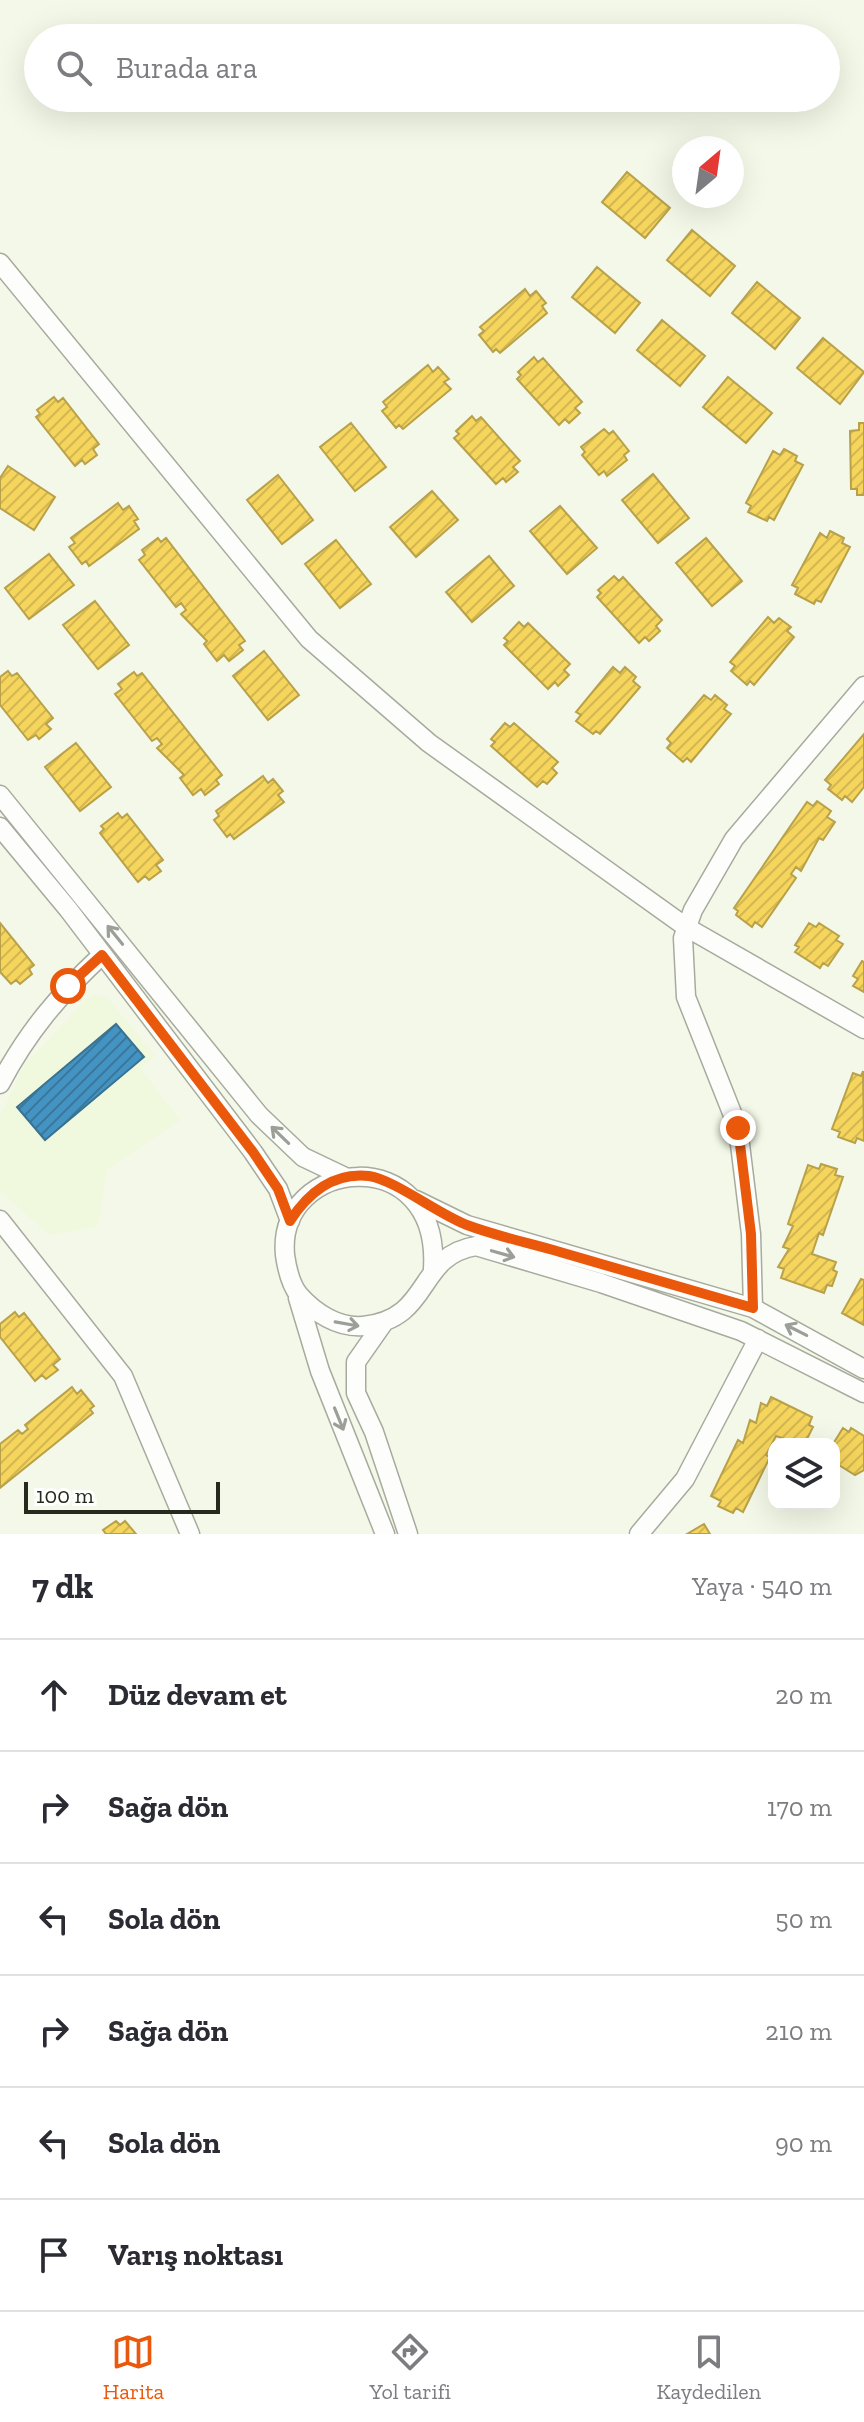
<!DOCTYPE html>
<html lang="tr">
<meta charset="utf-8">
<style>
:root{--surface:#fff;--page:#f2f2f3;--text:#2b2b33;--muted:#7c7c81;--line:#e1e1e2;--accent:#ea580c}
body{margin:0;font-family:"Zilla Slab",serif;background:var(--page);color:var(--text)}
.controls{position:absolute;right:24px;bottom:24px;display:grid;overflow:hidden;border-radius:16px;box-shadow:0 8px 32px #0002}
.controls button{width:72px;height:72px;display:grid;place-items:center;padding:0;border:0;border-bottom:2px solid var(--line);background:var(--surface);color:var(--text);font:40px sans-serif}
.compass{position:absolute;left:672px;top:136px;width:72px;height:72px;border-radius:50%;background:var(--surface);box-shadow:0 8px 32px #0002;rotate:29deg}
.scale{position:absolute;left:24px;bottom:20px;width:196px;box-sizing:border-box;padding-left:8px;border:4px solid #26291e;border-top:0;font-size:22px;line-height:28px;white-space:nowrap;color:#26291e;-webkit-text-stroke:6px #fff;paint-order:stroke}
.stop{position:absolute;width:24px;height:24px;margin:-18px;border:6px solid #ea580c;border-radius:50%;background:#fff}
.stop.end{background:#ea580c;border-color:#fff;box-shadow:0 2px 8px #0008}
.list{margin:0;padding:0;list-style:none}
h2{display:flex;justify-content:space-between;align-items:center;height:104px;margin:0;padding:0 32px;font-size:34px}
h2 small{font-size:26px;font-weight:400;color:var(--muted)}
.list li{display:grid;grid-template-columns:52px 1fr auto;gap:24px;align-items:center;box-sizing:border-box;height:112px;padding:0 32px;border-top:2px solid var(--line)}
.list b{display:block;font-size:30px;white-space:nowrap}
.list em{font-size:26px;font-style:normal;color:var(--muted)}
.icon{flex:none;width:44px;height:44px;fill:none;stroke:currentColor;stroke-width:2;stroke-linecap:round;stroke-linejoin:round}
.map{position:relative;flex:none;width:864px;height:1534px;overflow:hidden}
.search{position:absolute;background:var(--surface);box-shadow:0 8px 32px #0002;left:24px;right:24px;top:24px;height:88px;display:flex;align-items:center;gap:20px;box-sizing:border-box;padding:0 28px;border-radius:44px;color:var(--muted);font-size:30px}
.sheet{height:776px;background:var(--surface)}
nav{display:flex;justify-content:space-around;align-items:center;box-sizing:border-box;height:112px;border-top:2px solid var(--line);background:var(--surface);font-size:22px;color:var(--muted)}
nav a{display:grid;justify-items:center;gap:4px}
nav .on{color:var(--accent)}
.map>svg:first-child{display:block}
.built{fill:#f0f9dd}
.homes{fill:url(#homes-hatch);stroke:#b8a149;stroke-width:2}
.schools{fill:url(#schools-hatch);stroke:#3a7392;stroke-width:2}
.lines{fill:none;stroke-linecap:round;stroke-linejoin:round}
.minor-casing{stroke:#a7ab9e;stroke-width:21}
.minor{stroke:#fdfefc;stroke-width:18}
.oneway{stroke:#9c9e98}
.route{stroke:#ea580c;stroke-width:10}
</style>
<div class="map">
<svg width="864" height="1534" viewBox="0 0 864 1534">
<defs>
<pattern id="homes-hatch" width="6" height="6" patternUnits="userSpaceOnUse" patternTransform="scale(2)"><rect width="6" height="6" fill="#f6d55c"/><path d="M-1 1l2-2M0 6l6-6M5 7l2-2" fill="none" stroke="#d3b750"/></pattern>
<pattern id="schools-hatch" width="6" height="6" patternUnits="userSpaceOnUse" patternTransform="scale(2)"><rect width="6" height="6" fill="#4393c3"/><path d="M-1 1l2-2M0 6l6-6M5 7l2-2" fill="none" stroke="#38789e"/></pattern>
</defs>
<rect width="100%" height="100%" fill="#f3f8e8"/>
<path class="built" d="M92 994 107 997 155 1056 140 1068 180 1120 107 1170 98 1226 50 1235 0 1191V1116L26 1063Z"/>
<path class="homes" d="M627 172 670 208 645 238 602 202Z
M692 230 735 266 710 296 667 260Z
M597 267 640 303 615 333 572 297Z
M757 282 800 318 775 349 732 313Z
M525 289 530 296 536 291 546 303 542 306 547 313 500 353 496 349 493 352 479 335 484 331 480 327Z
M662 320 705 356 680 386 637 350Z
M823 338 864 372 840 404 797 368Z
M534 357 538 362 543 358 582 402 575 408 580 413 569 423 565 419 559 425 517 379 521 375 518 372Z
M428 365 433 372 438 367 449 379 444 382 451 389 403 429 399 425 396 428 382 411 387 407 383 402Z
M728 377 772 413 746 443 703 407Z
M54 397 58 402 63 398 99 444 93 449 97 455 85 464 82 460 75 466 36 417 40 414 37 410Z
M472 416 476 421 481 417 520 461 513 467 518 472 506 482 503 478 496 484 454 438 459 434 456 431Z
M351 423 386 467 355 491 320 447Z
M859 423H864V495H857V489H851L850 431 859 430Z
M604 429 609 434 613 431 629 451 624 455 627 460 607 476 604 471 599 475 582 455 585 452 581 447Z
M784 449 797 456 795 461 803 465 774 520 769 517 767 521 748 512 751 506 746 503 773 451 780 455Z
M8 466 55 497 34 530 0 508V478Z
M653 474 689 518 658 543 622 500Z
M278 475 313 520 282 544 247 500Z
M432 491 458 520 416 557 390 527Z
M118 503 123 510 129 506 138 519 134 521 139 529 89 566 86 561 82 564 69 547 75 543 71 538Z
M560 506 597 548 567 574 530 531Z
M830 531 844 538 842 543 850 547 821 602 816 600 814 604 795 594 798 588 792 585 820 533 827 538Z
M158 538 161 542 166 538 245 641 239 645 243 650 229 661 224 655 217 661 204 644 207 641 181 614 186 610 181 603 176 607 139 560 145 555 142 550Z
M706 538 742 581 712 606 676 563Z
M336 540 371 584 340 608 305 564Z
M49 554 74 585 29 619 5 588Z
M489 556 514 586 472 622 446 592Z
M614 576 619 581 623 577 662 620 656 626 660 631 649 641 645 637 639 643 597 597 601 593 598 590Z
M95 601 129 645 98 669 63 625Z
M768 617 774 623 779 618 791 627 787 631 794 637 754 685 750 681 747 685 731 671 735 666 730 662Z
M519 622 524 627 528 623 570 664 564 670 569 675 558 686 555 682 548 689 504 645 508 641 504 638Z
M264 651 299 695 268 720 233 676Z
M613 667 620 673 625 667 636 677 633 681 640 687 600 734 596 731 593 734 576 721 581 715 576 712Z
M8 671 12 676 17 673 53 718 46 724 51 729 39 739 36 735 28 740 0 705V677Z
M134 672 137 676 142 673 222 775 216 780 219 784 205 795 201 789 193 795 180 778 184 775 157 748 162 744 157 738 152 741 115 694 122 689 118 684Z
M704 695 711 700 715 695 727 705 724 709 731 714 691 762 687 758 683 762 667 748 671 743 667 739Z
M505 723 510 727 514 723 558 762 552 768 557 773 547 784 543 781 537 787 491 746 495 742 491 739Z
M864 734V787L852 802 845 796 842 800 828 789 831 785 825 780Z
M76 743 111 787 80 811 45 767Z
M263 776 268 783 273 779 283 791 278 795 284 802 234 839 230 834 227 837 214 820 219 816 216 811Z
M817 801 831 811 827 817 835 822 823 840 819 838 801 871 796 867 791 874 796 878 762 927 755 922 752 927 736 915 738 911 734 908 807 802 813 806Z
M118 813 122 818 127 814 163 860 156 865 161 871 149 880 145 876 138 882 100 833 104 829 101 826Z
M0 923 34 965 29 969 32 974 20 984 16 980 11 984 0 972Z
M809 923 816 927 819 923 839 936 836 940 843 944 828 966 823 963 820 968 795 952 799 947 795 945Z
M862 961 864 962V992L853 986 858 979 853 976Z
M863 1071 864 1141 857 1138 855 1143 838 1137 840 1132 832 1129 853 1073 861 1076Z
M821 1164 837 1169 835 1175 843 1177 823 1235 819 1233 812 1254 836 1262 833 1270 837 1272 832 1286 827 1285 824 1293 781 1278 784 1269 778 1267 789 1249 783 1247 793 1226 788 1224 808 1165 819 1169Z
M861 1279 864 1280V1325L842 1313Z
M15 1312 19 1317 24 1313 60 1359 53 1365 58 1370 46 1379 42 1375 35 1381 0 1337V1324Z
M72 1387 77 1394 81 1390 94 1406 90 1409 93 1413 0 1488V1444L18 1430 22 1434 28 1429 25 1425Z
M771 1397 812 1417 809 1425 813 1427 806 1441 802 1439 800 1444 776 1436 766 1455 770 1457 743 1512 736 1508 733 1513 718 1506 721 1501 711 1496 738 1440 743 1443 750 1420 756 1423 761 1403 767 1406Z
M843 1428 849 1432 851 1428 864 1436V1470L855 1475 834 1462 833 1444Z
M116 1521 120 1525 125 1521 136 1534H106L103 1530Z
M704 1524 710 1534H687Z"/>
<path class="schools" d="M116 1024 144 1057 45 1140 17 1107Z"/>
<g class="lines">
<g class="minor-casing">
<path id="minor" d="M0 263 309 639 429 743 686 927 864 1029
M0 795 259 1115 303 1157 345 1177
M0 827 68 909 253 1152 278 1189 290 1221
M0 1084C28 1031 59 995 102 955
M416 1200 467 1225 753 1308 864 1369
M0 1220 123 1376 190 1534
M433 1269C441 1140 276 1157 285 1255 287 1269 290 1284 299 1295 315 1313 338 1328 363 1326 433 1319 415 1256 476 1246L601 1283 741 1331 864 1393
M298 1298 320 1371 385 1534
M753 1308 751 1234 738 1128 686 997 683 938 693 910 734 839 864 686
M384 1322 356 1362V1393L374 1432 408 1534
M639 1534 685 1479 758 1339"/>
</g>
<use href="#minor" class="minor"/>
</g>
<defs><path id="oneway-shaft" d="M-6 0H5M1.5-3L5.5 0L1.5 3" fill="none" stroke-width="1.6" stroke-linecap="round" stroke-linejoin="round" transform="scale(2)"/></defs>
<g class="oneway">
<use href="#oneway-shaft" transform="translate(115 935) rotate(-129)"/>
<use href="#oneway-shaft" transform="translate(280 1135) rotate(-136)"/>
<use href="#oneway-shaft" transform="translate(503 1254) rotate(16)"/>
<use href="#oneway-shaft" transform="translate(347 1324) rotate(10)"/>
<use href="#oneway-shaft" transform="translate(796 1330) rotate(-153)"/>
<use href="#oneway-shaft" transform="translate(339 1419) rotate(68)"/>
</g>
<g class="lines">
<path class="route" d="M68 986 102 955 253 1152 278 1189 290 1221C308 1193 333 1172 369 1176 395 1180 438 1214 467 1225 496 1236 529 1243 560 1252 624 1271 689 1289 753 1308L751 1234 738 1128"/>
</g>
</svg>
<div class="controls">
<button><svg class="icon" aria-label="layers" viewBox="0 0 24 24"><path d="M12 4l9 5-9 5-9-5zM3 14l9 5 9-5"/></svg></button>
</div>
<svg class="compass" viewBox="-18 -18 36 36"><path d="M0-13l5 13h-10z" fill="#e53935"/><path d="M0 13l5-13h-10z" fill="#7c7c81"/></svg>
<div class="scale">100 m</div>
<div class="stop" style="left:68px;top:986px"></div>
<div class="stop end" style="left:738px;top:1128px"></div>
<div class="search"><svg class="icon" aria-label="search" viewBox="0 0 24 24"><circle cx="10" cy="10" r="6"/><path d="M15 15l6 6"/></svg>Burada ara</div>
</div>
<section class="sheet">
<h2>7 dk<small>Yaya · 540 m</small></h2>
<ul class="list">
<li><svg class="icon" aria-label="ahead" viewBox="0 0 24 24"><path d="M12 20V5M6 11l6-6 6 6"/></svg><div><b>Düz devam et</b></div><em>20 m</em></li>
<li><svg class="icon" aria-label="right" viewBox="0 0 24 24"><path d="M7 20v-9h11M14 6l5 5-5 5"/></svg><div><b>Sağa dön</b></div><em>170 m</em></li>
<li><svg class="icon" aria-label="left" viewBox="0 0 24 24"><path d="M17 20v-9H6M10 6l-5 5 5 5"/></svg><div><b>Sola dön</b></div><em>50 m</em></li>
<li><svg class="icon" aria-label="right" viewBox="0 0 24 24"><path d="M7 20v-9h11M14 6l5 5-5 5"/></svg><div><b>Sağa dön</b></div><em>210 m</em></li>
<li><svg class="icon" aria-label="left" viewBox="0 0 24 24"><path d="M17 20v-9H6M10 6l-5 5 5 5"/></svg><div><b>Sola dön</b></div><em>90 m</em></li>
<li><svg class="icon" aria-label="arrive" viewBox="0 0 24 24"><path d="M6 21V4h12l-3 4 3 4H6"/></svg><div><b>Varış noktası</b></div></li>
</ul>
</section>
<nav>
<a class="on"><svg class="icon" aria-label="map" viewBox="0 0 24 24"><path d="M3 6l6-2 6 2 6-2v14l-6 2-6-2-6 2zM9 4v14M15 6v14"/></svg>Harita</a>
<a><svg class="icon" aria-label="directions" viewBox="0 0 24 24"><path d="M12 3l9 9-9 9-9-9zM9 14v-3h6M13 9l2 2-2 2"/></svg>Yol tarifi</a>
<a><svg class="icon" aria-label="saved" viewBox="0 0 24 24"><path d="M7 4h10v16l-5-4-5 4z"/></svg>Kaydedilen</a>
</nav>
